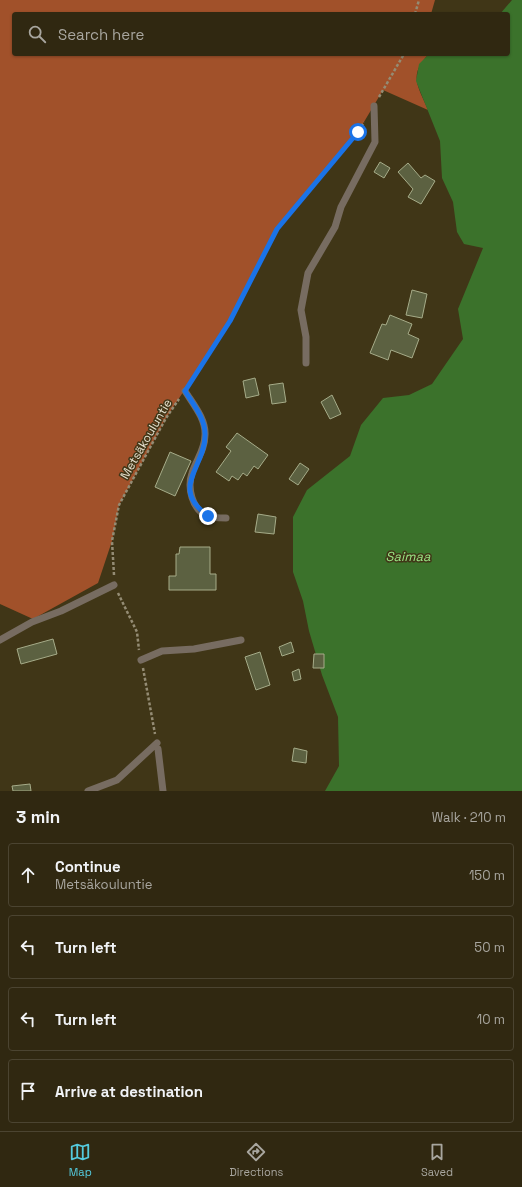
<!DOCTYPE html>
<meta charset="utf-8">
<style>
:root{--surface:#302811;--page:#38301a;--text:#f1f3f6;--muted:#a8a69f;--line:#4b4431;--accent:#54cadd}
body{margin:0;font-family:"Space Grotesk",sans-serif;background:var(--page);color:var(--text)}
.stop{position:absolute;width:12px;height:12px;margin:-9px;border:3px solid #1a73e8;border-radius:50%;background:#fff}
.stop.end{background:#1a73e8;border-color:#fff;box-shadow:0 1px 4px #0008}
.list{margin:0;padding:0;list-style:none}
h2{display:flex;justify-content:space-between;align-items:center;height:52px;margin:0;padding:0 16px;font-size:17px}
h2 small{font-size:13px;font-weight:400;color:var(--muted)}
.list li{display:grid;grid-template-columns:26px 1fr auto;gap:12px;align-items:center;box-sizing:border-box;height:64px;margin:0 8px 8px;padding:0 8px;border:1px solid var(--line);border-radius:4px}
.list b{display:block;font-size:15px;white-space:nowrap}
.list p{margin:0;font-size:13px;white-space:nowrap;color:var(--muted)}
.list em{font-size:13px;font-style:normal;color:var(--muted)}
.icon{flex:none;width:22px;height:22px;fill:none;stroke:currentColor;stroke-width:2;stroke-linecap:round;stroke-linejoin:round}
.map{position:relative;flex:none;width:522px;height:791px;overflow:hidden}
.search{position:absolute;background:var(--surface);box-shadow:0 1px 3px #0004;left:12px;right:12px;top:12px;height:44px;display:flex;align-items:center;gap:10px;box-sizing:border-box;padding:0 14px;border-radius:4px;color:var(--muted);font-size:15px}
.sheet{height:340px;background:var(--surface)}
nav{display:flex;justify-content:space-around;align-items:center;box-sizing:border-box;height:56px;border-top:1px solid var(--line);background:var(--surface);font-size:11px;color:var(--muted)}
nav a{display:grid;justify-items:center;gap:2px}
nav .on{color:var(--accent)}
.map>svg:first-child{display:block}
.forest{fill:#a1512a}
.water{fill:#3b722b}
.building{fill:#5c6141;stroke:#a6ac89}
.lines{fill:none;stroke-linecap:round;stroke-linejoin:round}
.path{stroke:#948c74;stroke-width:2.5;stroke-dasharray:3 2;stroke-linecap:butt}
.service{stroke:#776c61;stroke-width:7}
.route{stroke:#1a73e8;stroke-width:5}
.labels{text-anchor:middle;stroke-width:3;stroke-linejoin:round;paint-order:stroke}
.street-label{font-size:12px;fill:#e8e2d0;stroke:#403617}
.water-label{font-size:13px;font-style:italic;fill:#99e585;stroke:#403617}
</style>
<div class="map">
<svg width="522" height="791" viewBox="0 0 522 791">
<rect width="100%" height="100%" fill="#403617"/>
<path class="forest" d="M0 0H435L431 14H14V54H429C408 75 418 86 428 110L383 90 358 132 277 229 230 321 166 418 119 505 112 541 98 583 33 619 0 604Z"/>
<path class="water" d="M512 0H522V791H325L339 766 338 717 322 675 309 631 303 601 293 572V517L307 490 350 456 361 425 383 398 409 395 432 384 463 339 458 309 483 248 464 244 457 232 453 202 442 178 440 141 416 81 419 64 429 54H508V14H500Z"/>
<path class="building" d="M380 162 390 168 384 178 374 172Z
M408 163 421 178 425 175 435 181 421 204 408 197 413 189 398 172Z
M412 290 427 294 422 318 406 315Z
M390 315 412 324 408 334 419 339 412 358 391 350 388 360 370 353 382 324 386 325Z
M255 378 259 395 246 398 243 381Z
M283 383 286 402 272 404 269 385Z
M332 395 341 414 330 419 321 402Z
M237 433 268 455 258 469 254 466 247 476 243 473 238 480 232 476 229 481 216 472 231 451 226 447Z
M170 452 191 461 175 496 155 487Z
M300 463 309 469 298 485 289 479Z
M258 514 276 517 274 534 255 532Z
M180 547H210V574H216V590H169V576H176V554H179Z
M53 639 57 654 21 664 17 649Z
M291 642 294 652 282 656 279 647Z
M260 652 270 685 256 690 245 657Z
M314 654H324V668H313Z
M299 669 301 679 294 681 292 672Z
M294 748 307 751 306 763 292 761Z
M30 784 31 791H13L12 786Z"/>
<g class="lines">
<path class="path" d="M415 14 419 0
M379 97 404 54
M190 383 230 321 277 229 358 132 364 122
M114 575 112 541 119 505 166 418 179 399
M118 593 137 632 139 650
M143 668 155 734"/>
<path class="service" d="M306 363V337L301 310 308 273 335 227 341 207 375 142 374 106
M185 391C193 404 206 419 205 435 205 450 196 460 192 473 187 488 192 509 207 516 212 518 220 518 226 518
M0 640 32 622 61 611 114 585
M141 660 162 651 194 649 241 640
M158 749 163 791
M88 791 117 780 157 743"/>
</g>
<g class="lines">
<path class="route" d="M208 516C169 488 205 467 205 436 206 419 193 404 185 391L230 321 277 229 358 132"/>
</g>
<g class="labels">
<g class="street-label">
<text transform="translate(146 439) rotate(-60)" y="4">Metsäkouluntie</text>
</g>
<g class="water-label">
<text x="408" y="561">Saimaa</text>
</g>
</g>
</svg>
<div class="stop" style="left:358px;top:132px"></div>
<div class="stop end" style="left:208px;top:516px"></div>
<div class="search"><svg class="icon" aria-label="search" viewBox="0 0 24 24"><circle cx="10" cy="10" r="6"/><path d="M15 15l6 6"/></svg>Search here</div>
</div>
<section class="sheet">
<h2>3 min<small>Walk · 210 m</small></h2>
<ul class="list">
<li><svg class="icon" aria-label="ahead" viewBox="0 0 24 24"><path d="M12 20V5M6 11l6-6 6 6"/></svg><div><b>Continue</b><p>Metsäkouluntie</p></div><em>150 m</em></li>
<li><svg class="icon" aria-label="left" viewBox="0 0 24 24"><path d="M17 20v-9H6M10 6l-5 5 5 5"/></svg><div><b>Turn left</b></div><em>50 m</em></li>
<li><svg class="icon" aria-label="left" viewBox="0 0 24 24"><path d="M17 20v-9H6M10 6l-5 5 5 5"/></svg><div><b>Turn left</b></div><em>10 m</em></li>
<li><svg class="icon" aria-label="arrive" viewBox="0 0 24 24"><path d="M6 21V4h12l-3 4 3 4H6"/></svg><div><b>Arrive at destination</b></div></li>
</ul>
</section>
<nav>
<a class="on"><svg class="icon" aria-label="map" viewBox="0 0 24 24"><path d="M3 6l6-2 6 2 6-2v14l-6 2-6-2-6 2zM9 4v14M15 6v14"/></svg>Map</a>
<a><svg class="icon" aria-label="directions" viewBox="0 0 24 24"><path d="M12 3l9 9-9 9-9-9zM9 14v-3h6M13 9l2 2-2 2"/></svg>Directions</a>
<a><svg class="icon" aria-label="saved" viewBox="0 0 24 24"><path d="M7 4h10v16l-5-4-5 4z"/></svg>Saved</a>
</nav>
